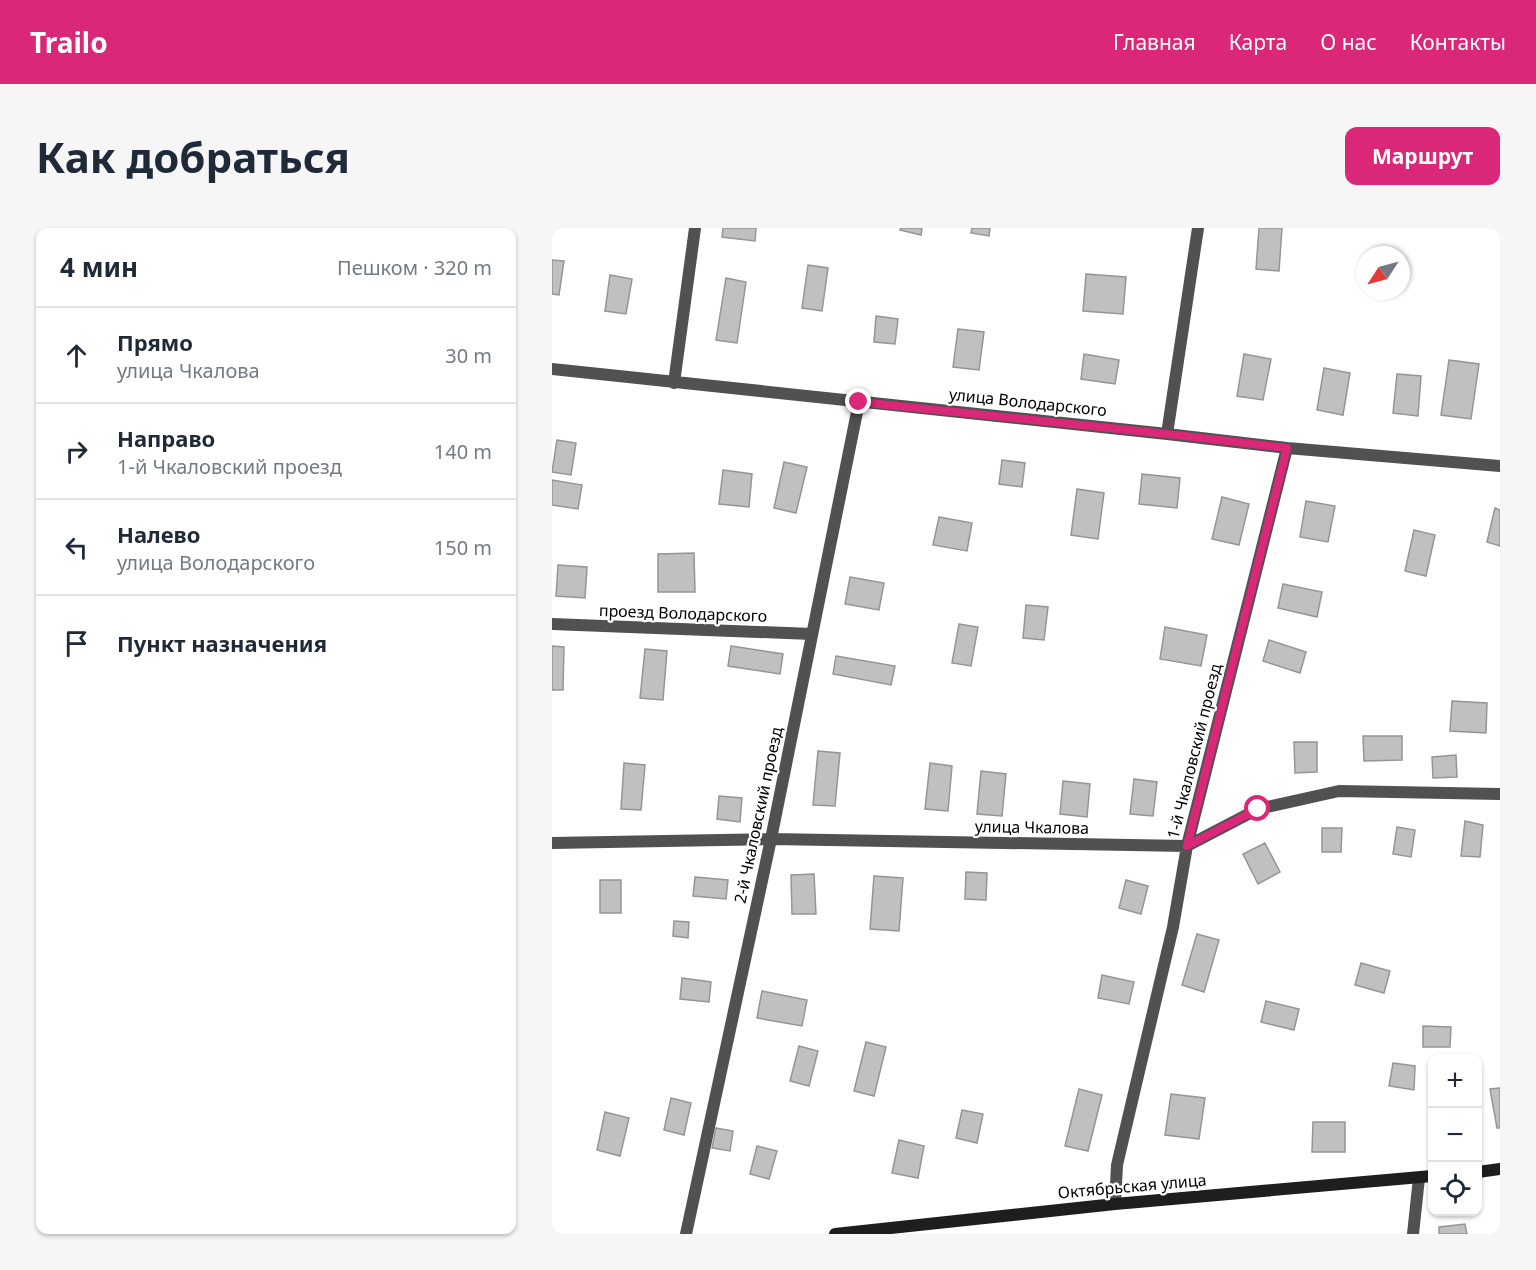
<!DOCTYPE html>
<html lang="ru">
<meta charset="utf-8">
<style>
:root{--surface:#fff;--page:#f6f6f7;--text:#1f2937;--muted:#747a83;--line:#e0e1e3;--accent:#db2777}
body{margin:0;font-family:"Noto Sans",sans-serif;background:var(--page);color:var(--text)}
.controls{position:absolute;right:18px;bottom:18px;display:grid;overflow:hidden;border-radius:12px;box-shadow:0 2px 4px #0004}
.controls button{width:54px;height:54px;display:grid;place-items:center;padding:0;border:0;border-bottom:2px solid var(--line);background:var(--surface);color:var(--text);font:30px sans-serif}
.compass{position:absolute;left:804px;top:18px;width:54px;height:54px;border-radius:50%;background:var(--surface);box-shadow:0 2px 4px #0004;rotate:234deg}
.stop{position:absolute;width:18px;height:18px;margin:-14px;border:4px solid #db2777;border-radius:50%;background:#fff}
.stop.end{background:#db2777;border-color:#fff;box-shadow:0 2px 6px #0008}
.list{margin:0;padding:0;list-style:none}
h2{display:flex;justify-content:space-between;align-items:center;height:78px;margin:0;padding:0 24px;font-size:26px}
h2 small{font-size:20px;font-weight:400;color:var(--muted)}
.list li{display:grid;grid-template-columns:39px 1fr auto;gap:18px;align-items:center;box-sizing:border-box;height:96px;padding:0 24px;border-top:2px solid var(--line)}
.list b{display:block;font-size:22px;white-space:nowrap}
.list p{margin:0;font-size:20px;white-space:nowrap;color:var(--muted)}
.list em{font-size:20px;font-style:normal;color:var(--muted)}
.icon{flex:none;width:33px;height:33px;fill:none;stroke:currentColor;stroke-width:2;stroke-linecap:round;stroke-linejoin:round}
.map{position:relative;flex:none;width:948px;height:1006px;overflow:hidden;border-radius:12px}
header{display:flex;align-items:center;gap:36px;box-sizing:border-box;height:84px;padding:0 30px;background:var(--accent);color:#fff}
header strong{font-size:28px}
nav{display:flex;gap:33px;margin-inline-start:auto;font-size:21px}
.intro{display:flex;align-items:center;justify-content:space-between;box-sizing:border-box;height:144px;padding:0 36px}
h1{margin:0;font-size:42px}
.button{padding:15px 27px;border-radius:12px;background:var(--accent);color:#fff;font-size:21px;font-weight:700}
main{display:flex;gap:36px;padding:0 36px}
aside{flex:1;background:var(--surface);border-radius:12px;box-shadow:0 2px 4px #0004}
.map>svg:first-child{display:block}
.building{fill:#c0c0c0;stroke:#959595;stroke-width:1.5}
.lines{fill:none;stroke-linecap:round;stroke-linejoin:round}
.street{stroke:#515151;stroke-width:12}
.secondary{stroke:#1e1e1e;stroke-width:12}
.route{stroke:#db2777;stroke-width:8}
.labels{text-anchor:middle;stroke-width:4.5;stroke-linejoin:round;paint-order:stroke}
.street-label{font-size:16px;fill:#000;stroke:#fff}
</style>
<header>
<strong>Trailo</strong>
<nav><a>Главная</a><a>Карта</a><a>О нас</a><a>Контакты</a></nav>
</header>
<div class="intro"><h1>Как добраться</h1><a class="button">Маршрут</a></div>
<main>
<aside>
<h2>4 мин<small>Пешком · 320 m</small></h2>
<ul class="list">
<li><svg class="icon" aria-label="ahead" viewBox="0 0 24 24"><path d="M12 20V5M6 11l6-6 6 6"/></svg><div><b>Прямо</b><p>улица Чкалова</p></div><em>30 m</em></li>
<li><svg class="icon" aria-label="right" viewBox="0 0 24 24"><path d="M7 20v-9h11M14 6l5 5-5 5"/></svg><div><b>Направо</b><p>1-й Чкаловский проезд</p></div><em>140 m</em></li>
<li><svg class="icon" aria-label="left" viewBox="0 0 24 24"><path d="M17 20v-9H6M10 6l-5 5 5 5"/></svg><div><b>Налево</b><p>улица Володарского</p></div><em>150 m</em></li>
<li><svg class="icon" aria-label="arrive" viewBox="0 0 24 24"><path d="M6 21V4h12l-3 4 3 4H6"/></svg><div><b>Пункт назначения</b></div></li>
</ul>
</aside>
<div class="map">
<svg width="948" height="1006" viewBox="0 0 948 1006">
<rect width="100%" height="100%" fill="#fff"/>
<path class="building" d="M171 0H204L203 13 170 9Z
M349 0H370L369 7 348 2Z
M420 0H438L437 8 419 5Z
M707 0H730L727 43 704 41Z
M0 32 12 33 7 67 0 66Z
M256 37 276 40 270 83 250 80Z
M534 46 574 49 571 86 531 83Z
M58 47 80 51 74 86 53 83Z
M174 50 194 54 185 115 164 112Z
M324 88 346 91 343 116 322 114Z
M406 101 432 104 427 142 401 139Z
M532 126 567 132 563 156 529 151Z
M692 126 719 131 711 172 685 168Z
M897 132 927 136 919 191 889 187Z
M772 140 798 145 791 187 765 182Z
M845 146 869 148 866 188 841 185Z
M5 212 24 215 19 247 0 244Z
M450 232 473 235 470 259 447 256Z
M232 234 255 239 244 285 222 280Z
M171 242 200 246 197 279 167 276Z
M590 246 628 250 625 280 587 276Z
M0 252 30 257 26 281 0 277Z
M525 261 552 265 546 311 519 307Z
M670 269 697 276 687 317 660 311Z
M754 273 783 278 776 314 748 309Z
M943 280 948 282V318L935 314Z
M387 289 420 295 415 323 381 317Z
M862 302 883 307 874 348 853 343Z
M142 325 143 364H106V326Z
M6 337 35 339 33 370 4 368Z
M298 349 332 355 327 382 293 376Z
M731 356 770 364 765 389 726 380Z
M474 377 496 379 492 412 471 410Z
M407 396 426 399 419 438 400 435Z
M613 399 655 407 649 438 608 431Z
M717 412 754 424 748 445 711 433Z
M0 418 12 419 11 462H0Z
M179 418 231 426 228 446 176 438Z
M93 421 115 423 111 472 88 470Z
M284 428 343 438 339 457 281 446Z
M900 473 935 475 934 505 898 503Z
M811 508H850V532L812 533Z
M742 514H765V544L743 545Z
M266 523 288 525 283 578 261 577Z
M904 527 905 549 881 550 880 529Z
M72 535 93 537 89 582 69 581Z
M378 535 400 538 396 583 373 581Z
M429 543 454 546 450 588 425 586Z
M582 551 605 554 601 588 578 586Z
M511 553 538 556 535 589 508 586Z
M167 568 190 570 188 594 165 591Z
M913 593 931 597 928 629 909 628Z
M845 599 863 602 859 629 841 626Z
M770 600H790L789 624H770Z
M713 615 728 644 706 656 691 626Z
M414 644 435 645 434 672 413 671Z
M262 646 264 686H240L239 647Z
M322 648 351 650 347 703 318 701Z
M143 649 176 652 174 671 141 668Z
M48 652H69V685H48Z
M574 652 596 658 589 686 567 680Z
M122 693 137 694 136 710 121 708Z
M645 706 667 712 652 764 630 757Z
M809 735 838 743 832 765 803 757Z
M550 747 582 754 577 776 546 770Z
M130 750 159 754 157 774 128 771Z
M210 763 255 772 250 798 205 790Z
M714 773 747 781 742 802 709 794Z
M871 798 899 799 898 819H871Z
M314 814 334 819 322 868 302 863Z
M247 818 266 823 257 858 238 853Z
M841 835 863 838 862 862 837 858Z
M948 860V900H945L938 861Z
M527 861 550 867 536 923 513 918Z
M619 866 653 870 647 911 613 907Z
M119 870 139 875 132 907 112 902Z
M410 882 431 886 425 915 404 910Z
M53 884 77 890 68 928 45 922Z
M761 894H793V924H760Z
M164 900 181 903 178 923 160 920Z
M347 912 372 918 366 950 340 945Z
M205 918 225 923 217 951 198 946Z
M913 996 915 1006H887V999Z"/>
<g class="lines">
<path class="street" d="M0 141 615 206 735 220 948 238
M122 155 143 0
M615 206 646 0
M0 396 260 406
M0 615 219 611 635 618 706 581 787 563 948 566
M563 976 565 937 621 699 635 618 735 220
M134 1006 219 611 307 174
M861 1006 867 950"/>
<path class="secondary" d="M926 944 948 941
M283 1006 563 976 880 948"/>
</g>
<g class="lines">
<path class="route" d="M307 174 615 206 735 220 635 618 706 581"/>
</g>
<g class="labels">
<g class="street-label">
<text transform="translate(476 174) rotate(6)" y="6">улица Володарского</text>
<text transform="translate(131 385) rotate(2)" y="6">проезд Володарского</text>
<text transform="translate(642 523) rotate(-76)" y="6">1-й Чкаловский проезд</text>
<text transform="translate(206 587) rotate(-78)" y="6">2-й Чкаловский проезд</text>
<text transform="translate(480 599) rotate(1)" y="6">улица Чкалова</text>
<text transform="translate(580 958) rotate(-5)" y="6">Октябрьская улица</text>
</g>
</g>
</svg>
<div class="controls">
<button>+</button>
<button>−</button>
<button><svg class="icon" aria-label="locate" viewBox="0 0 24 24"><circle cx="12" cy="12" r="6"/><path d="M12 2v4M12 18v4M2 12h4M18 12h4"/></svg></button>
</div>
<svg class="compass" viewBox="-18 -18 36 36"><path d="M0-13l5 13h-10z" fill="#e53935"/><path d="M0 13l5-13h-10z" fill="#747a83"/></svg>
<div class="stop" style="left:706px;top:581px"></div>
<div class="stop end" style="left:307px;top:174px"></div>
</div>
</main>
